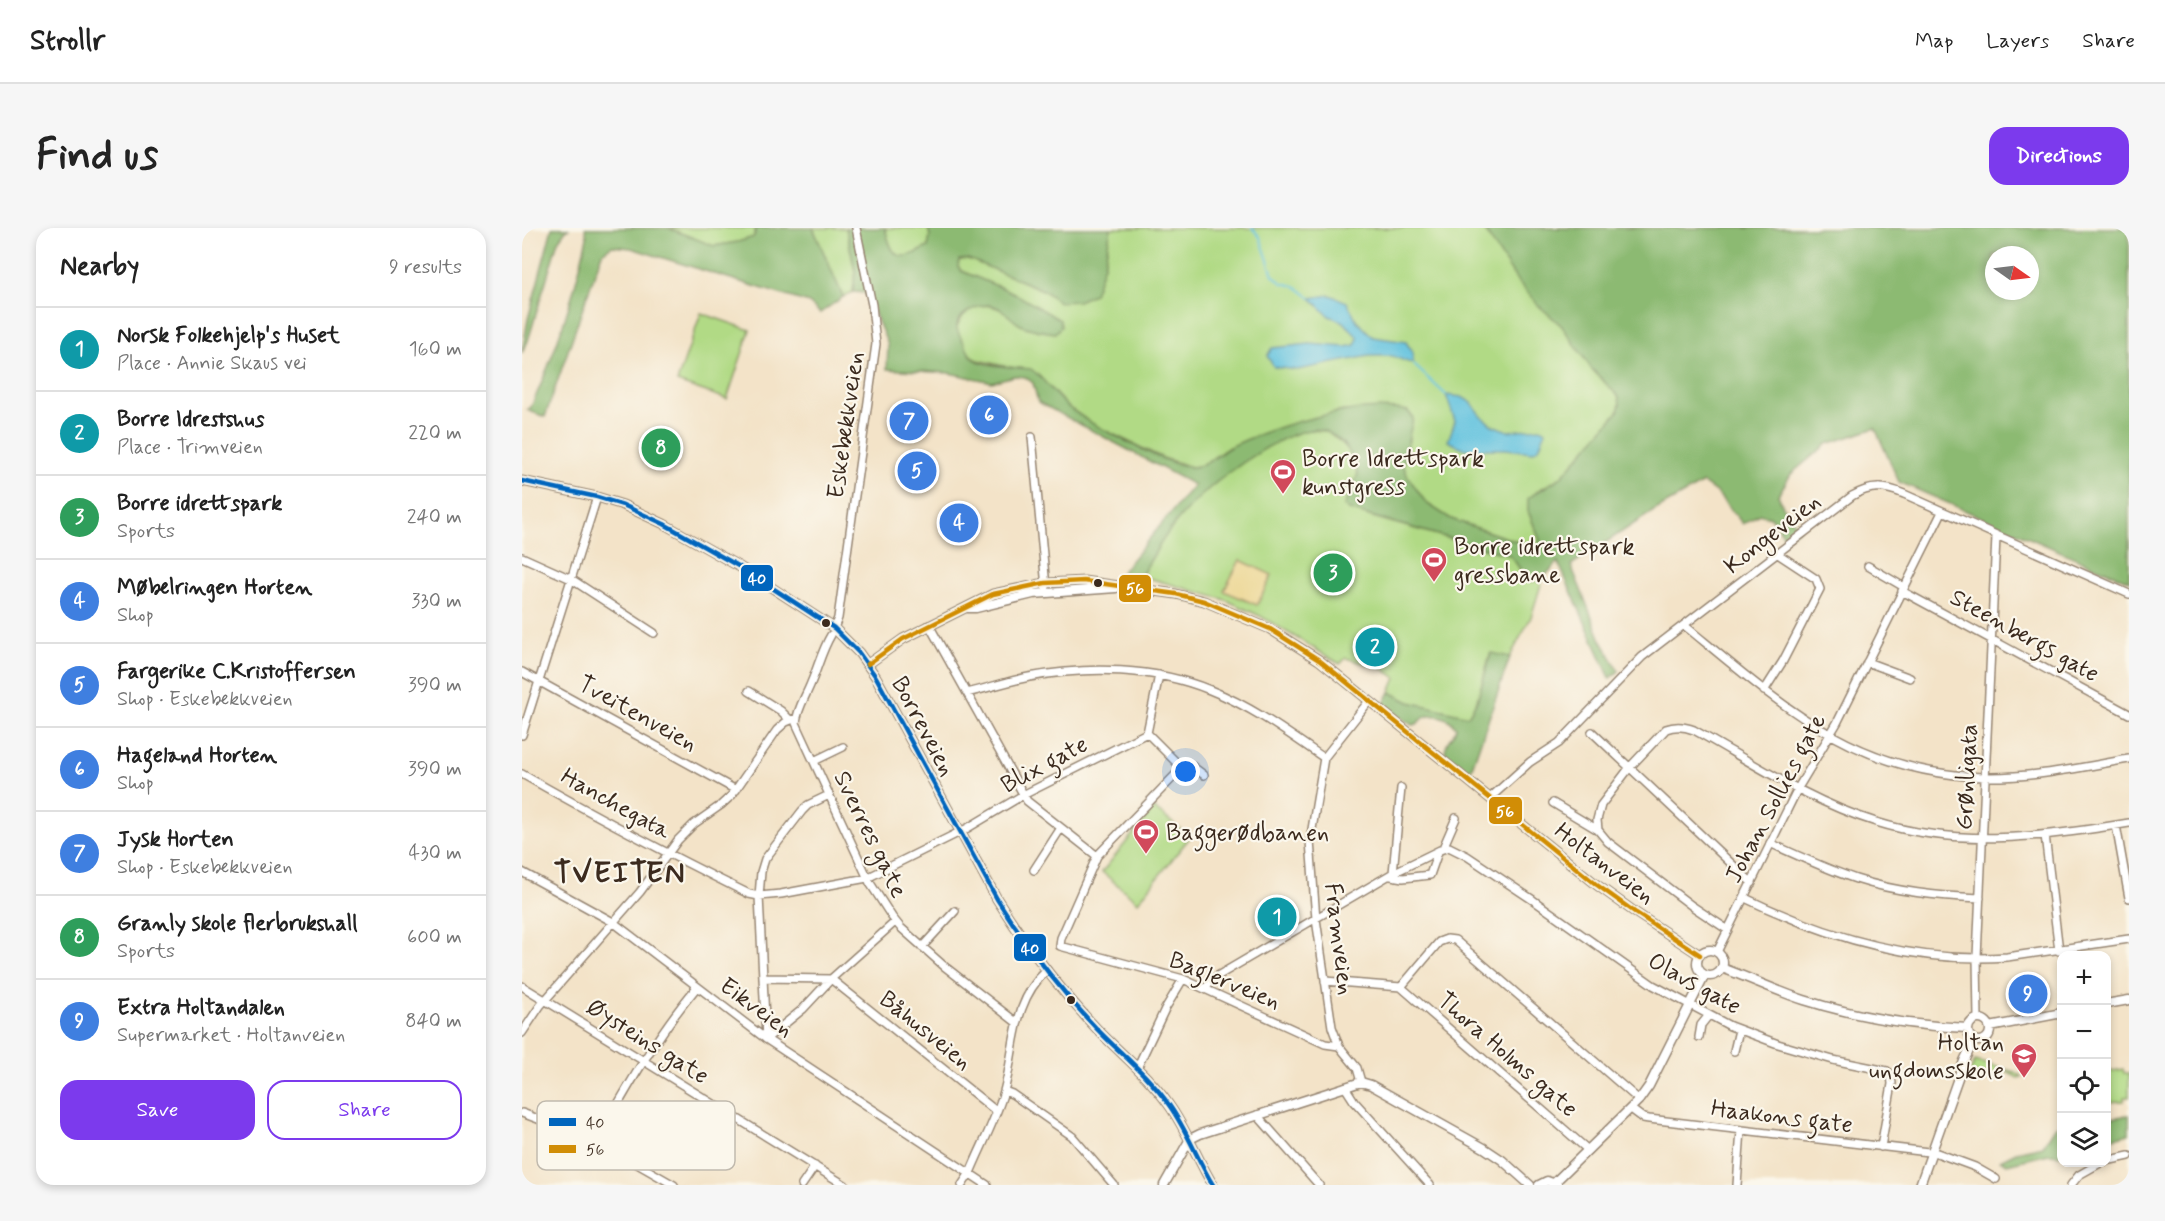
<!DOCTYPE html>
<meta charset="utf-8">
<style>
:root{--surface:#fff;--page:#f6f6f6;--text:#222;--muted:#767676;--line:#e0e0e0;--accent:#7c3aed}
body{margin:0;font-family:Mynerve,sans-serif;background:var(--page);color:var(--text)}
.controls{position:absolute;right:18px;bottom:18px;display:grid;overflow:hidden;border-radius:12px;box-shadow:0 3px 9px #0003}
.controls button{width:54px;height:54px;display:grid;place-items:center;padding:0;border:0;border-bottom:2px solid var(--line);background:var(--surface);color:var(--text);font:30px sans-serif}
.compass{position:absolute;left:1463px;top:18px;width:54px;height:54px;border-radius:50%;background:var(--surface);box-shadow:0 3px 9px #0003;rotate:104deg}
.you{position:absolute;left:664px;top:544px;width:21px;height:21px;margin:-15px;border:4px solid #fff;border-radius:50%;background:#1a73e8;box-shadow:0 0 0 9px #1a73e833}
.badge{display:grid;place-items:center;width:39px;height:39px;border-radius:50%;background:var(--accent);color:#fff;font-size:20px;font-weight:700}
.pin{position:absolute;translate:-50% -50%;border:3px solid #fff;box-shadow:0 2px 6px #0006}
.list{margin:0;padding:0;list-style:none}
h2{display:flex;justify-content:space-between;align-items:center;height:78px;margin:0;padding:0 24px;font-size:26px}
h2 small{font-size:20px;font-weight:400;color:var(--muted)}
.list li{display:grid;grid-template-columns:39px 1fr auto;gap:18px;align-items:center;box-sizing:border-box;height:84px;padding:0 24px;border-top:2px solid var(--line)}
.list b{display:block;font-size:22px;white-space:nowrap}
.list p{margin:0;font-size:20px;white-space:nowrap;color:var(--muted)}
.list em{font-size:20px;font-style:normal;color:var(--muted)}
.actions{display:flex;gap:12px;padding:18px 24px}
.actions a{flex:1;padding:14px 0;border:2px solid var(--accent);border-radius:18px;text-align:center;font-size:21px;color:var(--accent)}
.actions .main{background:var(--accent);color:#fff}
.icon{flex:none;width:33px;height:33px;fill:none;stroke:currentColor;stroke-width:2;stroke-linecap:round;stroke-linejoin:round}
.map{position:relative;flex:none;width:1607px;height:957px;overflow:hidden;border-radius:18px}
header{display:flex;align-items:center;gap:36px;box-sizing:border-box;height:84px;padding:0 30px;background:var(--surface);border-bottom:2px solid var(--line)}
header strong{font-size:28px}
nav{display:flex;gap:33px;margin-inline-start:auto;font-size:21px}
.intro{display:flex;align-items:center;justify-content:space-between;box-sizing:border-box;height:144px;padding:0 36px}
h1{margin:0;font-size:42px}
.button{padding:15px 27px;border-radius:18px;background:var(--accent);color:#fff;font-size:21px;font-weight:700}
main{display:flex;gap:36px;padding:0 36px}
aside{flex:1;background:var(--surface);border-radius:18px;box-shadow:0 3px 9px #0003}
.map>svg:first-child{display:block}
.green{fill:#b1da85;stroke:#768252;stroke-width:1.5}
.forest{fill:#8cba72;stroke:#647248;stroke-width:1.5;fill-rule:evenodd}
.sand{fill:#eeda9e;stroke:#94825e;stroke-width:1.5}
.water{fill:#5fc1de;stroke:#4d767e;stroke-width:1.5}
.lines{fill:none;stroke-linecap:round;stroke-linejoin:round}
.stream{stroke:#5fc1de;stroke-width:2}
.minor-casing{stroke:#978673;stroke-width:10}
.major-casing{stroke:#978673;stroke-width:11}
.minor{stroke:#fff;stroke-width:7}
.major{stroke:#fff;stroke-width:8}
.bus-1-casing{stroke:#fbf7ec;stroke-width:9}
.bus-2-casing{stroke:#fbf7ec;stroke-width:9}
.bus-1{stroke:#0065bd;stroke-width:4.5}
.bus-2{stroke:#d18d06;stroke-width:4.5}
.bus-dot{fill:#3b2a1e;stroke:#fbf7ec;stroke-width:2}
.labels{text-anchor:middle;stroke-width:4.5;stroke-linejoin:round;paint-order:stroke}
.street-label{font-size:24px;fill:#3b2a1e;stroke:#fbf7ec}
.poi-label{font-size:24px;fill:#3b2a1e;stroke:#fbf7ec;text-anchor:start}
.district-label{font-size:30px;font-weight:bold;letter-spacing:1.5px;fill:#3b2a1e;stroke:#fbf7ec}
.key{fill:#fbf7ec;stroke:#c1baae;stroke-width:1.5}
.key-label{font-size:16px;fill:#3b2a1e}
.line-badge{stroke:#fbf7ec;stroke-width:2}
.badge-label{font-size:16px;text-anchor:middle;font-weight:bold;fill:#fff}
</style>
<header>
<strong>Strollr</strong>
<nav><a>Map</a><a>Layers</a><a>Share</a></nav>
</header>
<div class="intro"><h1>Find us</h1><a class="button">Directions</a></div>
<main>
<aside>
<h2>Nearby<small>9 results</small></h2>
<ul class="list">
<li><span class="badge" style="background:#0f9aa8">1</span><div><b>Norsk Folkehjelp's Huset</b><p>Place · Annie Skaus vei</p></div><em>160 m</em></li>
<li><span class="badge" style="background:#0f9aa8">2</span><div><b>Borre Idrestshus</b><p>Place · Trimveien</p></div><em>220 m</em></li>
<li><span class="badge" style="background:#2e9e5b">3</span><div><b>Borre idrettspark</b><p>Sports</p></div><em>240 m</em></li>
<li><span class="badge" style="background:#3f7fe0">4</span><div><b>Møbelringen Horten</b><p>Shop</p></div><em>330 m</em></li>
<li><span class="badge" style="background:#3f7fe0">5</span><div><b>Fargerike C.Kristoffersen</b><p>Shop · Eskebekkveien</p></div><em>390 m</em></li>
<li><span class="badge" style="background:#3f7fe0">6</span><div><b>Hageland Horten</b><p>Shop</p></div><em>390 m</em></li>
<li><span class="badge" style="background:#3f7fe0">7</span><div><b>Jysk Horten</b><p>Shop · Eskebekkveien</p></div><em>430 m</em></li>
<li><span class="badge" style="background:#2e9e5b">8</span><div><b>Granly skole flerbrukshall</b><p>Sports</p></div><em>600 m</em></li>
<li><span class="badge" style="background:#3f7fe0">9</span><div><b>Extra Holtandalen</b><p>Supermarket · Holtanveien</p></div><em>840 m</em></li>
</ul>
<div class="actions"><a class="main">Save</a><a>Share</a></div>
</aside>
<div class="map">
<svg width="1607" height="957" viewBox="0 0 1607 957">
<rect width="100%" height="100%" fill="#fbf7ec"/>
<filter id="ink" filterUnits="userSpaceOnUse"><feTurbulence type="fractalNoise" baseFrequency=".0167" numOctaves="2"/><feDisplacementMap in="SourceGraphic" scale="12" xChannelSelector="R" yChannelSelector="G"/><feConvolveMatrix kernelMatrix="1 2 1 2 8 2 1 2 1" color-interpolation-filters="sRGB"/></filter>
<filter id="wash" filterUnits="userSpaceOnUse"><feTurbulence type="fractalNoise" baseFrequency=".008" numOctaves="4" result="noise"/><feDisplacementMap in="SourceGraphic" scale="24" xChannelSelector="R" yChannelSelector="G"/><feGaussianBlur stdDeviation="1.35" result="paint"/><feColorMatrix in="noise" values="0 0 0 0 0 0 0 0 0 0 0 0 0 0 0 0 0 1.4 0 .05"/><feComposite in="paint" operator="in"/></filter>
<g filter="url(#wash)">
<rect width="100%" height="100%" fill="#f3e3c8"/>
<path class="green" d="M146 0H234L232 9 216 14 191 18Z
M291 0H324L333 43 331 64 321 69Z
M363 0H406L408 8 406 19C377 34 371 33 363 0Z
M589 0H961L1016 76 1040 98 1069 140 1097 169 1098 176 1096 184 1039 249 1015 263 1006 283 1018 312 1014 318 1005 317 929 291 904 275 886 249 881 237 887 212 874 181 821 183 790 191 707 219 680 237 670 239 641 230 574 198 545 178 515 146 453 131 447 125 434 101C444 74 469 71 489 89L492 65 439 43 436 38 437 32 446 31 454 34 521 62 537 74 582 37Z
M179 85 228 102 205 171 155 154Z
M784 202 804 203 829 222 836 247 822 277 847 288 987 327C1001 339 1000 360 1021 350L1009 389 988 429 968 426 955 473 946 488 887 474 868 464 874 450 861 441 824 430 818 436 740 389 704 372 623 349 621 346C624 334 633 324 639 314 665 276 705 240 745 218 757 212 771 207 784 202Z
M632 580 668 609 616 674 580 644Z
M1453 833 1493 844 1500 849 1496 850 1483 843 1473 846 1463 853 1451 850 1447 846Z
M1601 841 1602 845H1607V869H1602V873L1585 874V866L1588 859 1585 844Z"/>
<path class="forest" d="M30 0H47L44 2 36 13 6 113 0 125 6 91Z
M63 0H146L192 18 216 14 232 9 234 0H291L321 69 298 85 287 75 109 20 90 18 80 25 23 189 5 182 9 179C34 124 52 68 65 9Z
M324 0H363C371 32 377 34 406 19L408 8 406 0H589L582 37 572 66 556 73 537 74 521 62 454 34 446 31 437 32 436 38 439 43 492 65 538 92 539 99 533 105C521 103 507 102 497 96 486 89 479 77 466 77 455 77 433 88 435 100 436 106 441 112 443 117 446 123 448 129 454 132 467 139 494 139 509 141 523 151 531 166 544 177 561 193 648 239 670 239 684 240 698 224 710 218 755 197 837 172 886 183L891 190 881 237 886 249 904 275 929 291 1005 317 1014 318 1018 312 1006 283V270L1039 249 1096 184 1098 176 1097 169 1069 140 1040 98 1016 77 994 51 961 0H1607V353L1377 254 1353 200 1305 216 1269 246 1256 267 1265 287 1278 300 1264 311 1249 289 1237 286 1221 296 1195 265 1181 255 1130 284 1049 337 1079 412 1097 443 1088 450 1036 334 1021 350 1008 354C1001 349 997 336 987 327L827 282 822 278 836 246C830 227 825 214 805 204 778 189 699 248 679 268 668 278 657 290 648 302 636 317 628 336 616 351L608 355 593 352 672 257 516 174 511 155 503 149 492 148 470 154 427 145 365 141 366 117 344 65 331 64 333 43ZM1472 27H1508V63H1472Z
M969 425 988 429 948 545H945L926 531 923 526C923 511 932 510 934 499 924 486 905 483 895 496L890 497 861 477 868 464 887 474 946 488 955 473Z
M1607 887V906L1585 912V891Z
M1539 898V927L1527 926 1485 936 1478 932 1494 924 1521 918 1533 899Z"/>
<path class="sand" d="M718 332 750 347 735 377 702 363Z"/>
<path class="water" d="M808 67 825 74 835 93 851 109 884 114 891 125V136L870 128H847L775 142 752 139 745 128 750 120 788 116 823 119 833 117 836 110 822 94 807 88 789 70Z
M924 167 940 169 950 175 958 187 970 197 986 203 1018 200 1024 203 1017 220 1010 224 984 221H943L926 213 933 193Z"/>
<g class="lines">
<path class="stream" d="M730 0 738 9 751 47 760 55 773 58 789 70
M891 136 924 167"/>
</g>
</g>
<g filter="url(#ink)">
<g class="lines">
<g class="minor-casing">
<path id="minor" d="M510 209 524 359
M0 329 49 351 132 405
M1346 338 1382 359
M1380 363 1607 486
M407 397 445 465C466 460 487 453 507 449 566 438 632 439 688 462 729 478 766 505 802 530
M1162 397C1257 475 1332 546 1463 549 1511 550 1560 539 1607 531
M312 400 316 390 354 116 350 77 334 0
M309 407C300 422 296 439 289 455 284 468 275 481 274 495L348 655 370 689 378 699 422 738 494 794
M1345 434 1388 450
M0 444 214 562
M227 463 259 483 268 492
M1242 463 1261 433 1298 361 1294 351 1256 326
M445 465 505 573 575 628
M1070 504 1230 655
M625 505 637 447
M625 505 660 540
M0 507 75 269
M292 533 321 519
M660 540 575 628 539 710 538 718 661 751 803 816 817 818
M660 540 670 538 682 547
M0 546C75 589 150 628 227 666L237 668 259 666 345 650 444 601 501 567 625 505
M968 570 1008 534 1037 515 1120 429 1330 268C1349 257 1362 258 1382 266L1607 366
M1031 575 1076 602
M1594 597 1607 670
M1523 607 1537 723
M1248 615C1276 628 1304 641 1334 651 1374 664 1416 668 1458 670
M921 620 934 590
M512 642 539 600
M0 644 91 694 244 811 465 957
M871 645 879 560
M869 648 881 650 908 647 916 624
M1223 670C1304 709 1394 736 1485 729L1607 711
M1206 702 1170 678 1086 614 1076 602 1075 592 1079 577 1108 539 1144 501C1154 497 1162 498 1172 502 1231 535 1289 574 1354 594 1437 620 1524 609 1607 595
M400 719 433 683
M1195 724 1276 560 1315 495 1420 284
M241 750 309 751 474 883
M803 753 879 759 917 714 925 711 933 712 1117 872
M0 758 323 957
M879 759 1066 922
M683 761 692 750 871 645 918 622 927 619 945 628 1011 672 1131 757 1208 798 1256 816 1311 832 1365 843 1369 846 1370 856 1359 919
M1456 791 1455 729 1474 309
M0 805 18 778 118 664 156 612 172 596 199 577 210 567 255 502 264 494 274 490
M1177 809 1179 797 1187 787
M244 811 237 668 239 644 243 631 280 583 286 577 307 567
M244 811 281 781 309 751 373 694
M1212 823 1217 802
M615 840 643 781 661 751
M839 854 835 840 817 818 810 799 794 691 788 613 802 530 847 473
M823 859 832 873 908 957
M482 863 490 866 550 908 592 957
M1109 881 1121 890 1127 891 1415 925 1453 939 1474 951
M0 885 75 913 152 957
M735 887 797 957
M75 913C105 860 135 806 175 759
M1584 933 1607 928
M280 957 293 938
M440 957 448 945C459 918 474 891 482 863 494 820 489 775 525 742
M1215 957 1219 902
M1549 957 1557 947 1580 934"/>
</g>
<g class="major-casing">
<path id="major" d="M0 253 75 269 101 277 142 296 218 339 312 400 337 425 354 449 475 671C504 717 537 761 575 801 599 826 627 848 647 877 665 902 675 931 691 957
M445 380H454L511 366 594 360
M346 436 381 411 471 366 523 355 562 353 654 366 682 373 748 401 797 432 1075 657 1114 685 1178 727
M1175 735a13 13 0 1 1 26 0a13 13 0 1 1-26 0Z
M1200 740C1228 750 1254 763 1282 772 1336 789 1390 798 1446 800
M1584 776 1607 772
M1446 802a11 11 0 1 1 22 0a11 11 0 1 1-22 0Z
M1468 799 1540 785
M1032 955 1117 872 1127 858 1183 747
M642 957 668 911 678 906 839 854 849 857 962 920 980 932 1008 957
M1017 957 1025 953 1036 957
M1398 957 1442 833 1452 812"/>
</g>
<use href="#minor" class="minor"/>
<use href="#major" class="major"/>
<g class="bus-1-casing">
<path id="bus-1" d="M0 253 75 269 101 277 142 296 218 339 312 400 337 425 354 449 475 671C504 717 537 761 575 801 599 826 627 848 647 877 665 902 675 931 691 957"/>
</g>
<g class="bus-2-casing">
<path id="bus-2" d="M346 436 381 411 471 366 523 355 562 353 654 366 682 373 748 401 797 432 1075 657 1114 685 1178 727"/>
</g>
<use href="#bus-1" class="bus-1"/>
<use href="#bus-2" class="bus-2"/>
</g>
</g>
<defs>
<g id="stadium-pin" transform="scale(1.35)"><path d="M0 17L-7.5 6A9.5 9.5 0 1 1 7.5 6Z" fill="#d1495b" stroke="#fbf7ec"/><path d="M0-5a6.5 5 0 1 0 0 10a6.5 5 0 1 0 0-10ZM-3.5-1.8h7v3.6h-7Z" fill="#fff"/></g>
<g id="school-pin" transform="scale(1.35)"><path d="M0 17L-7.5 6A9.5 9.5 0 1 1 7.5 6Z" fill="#d1495b" stroke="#fbf7ec"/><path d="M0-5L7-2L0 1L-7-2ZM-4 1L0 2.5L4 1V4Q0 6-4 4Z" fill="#fff"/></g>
</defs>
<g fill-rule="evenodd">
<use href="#stadium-pin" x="761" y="244"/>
<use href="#stadium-pin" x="912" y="332"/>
<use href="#stadium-pin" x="624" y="604"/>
<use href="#school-pin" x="1502" y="828"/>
</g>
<g class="bus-dot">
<circle cx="576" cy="355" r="5"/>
<circle cx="304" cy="395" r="5"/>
<circle cx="549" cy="772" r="5"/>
</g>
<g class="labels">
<g class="street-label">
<text transform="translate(323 197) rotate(-82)" y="8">Eskebekkveien</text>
<text transform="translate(1250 305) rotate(-38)" y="8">Kongeveien</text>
<text transform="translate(1503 407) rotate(29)" y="8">Steenbergs gate</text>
<text transform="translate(116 485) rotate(29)" y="8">Tveitenveien</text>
<text transform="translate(402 498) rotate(62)" y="8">Borreveien</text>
<text transform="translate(522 536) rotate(-28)" y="8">Blix gate</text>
<text transform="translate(1444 549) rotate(-87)" y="8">Grønligata</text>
<text transform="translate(1253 570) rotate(-62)" y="8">Johan Sollies gate</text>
<text transform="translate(94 575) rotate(29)" y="8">Hanchegata</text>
<text transform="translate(349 606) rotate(64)" y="8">Sverres gate</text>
<text transform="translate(1083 635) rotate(37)" y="8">Holtanveien</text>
<text transform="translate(818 711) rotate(83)" y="8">Framveien</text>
<text transform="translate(703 752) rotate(22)" y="8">Baglerveien</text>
<text transform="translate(1173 755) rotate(29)" y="8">Olavs gate</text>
<text transform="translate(235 779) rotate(36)" y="8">Eikveien</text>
<text transform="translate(404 802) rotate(39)" y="8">Båhusveien</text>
<text transform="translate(126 813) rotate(32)" y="8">Øysteins gate</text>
<text transform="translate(986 826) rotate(41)" y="8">Thora Holms gate</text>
<text transform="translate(1260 888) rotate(7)" y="8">Haakons gate</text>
</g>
<g class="poi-label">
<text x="780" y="238">Borre Idrettspark<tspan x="780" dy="28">kunstgress</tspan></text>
<text x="932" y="326">Borre idrettspark<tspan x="932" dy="28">gressbane</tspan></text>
<text x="644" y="612">Baggerødbanen</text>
<text x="1482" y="822" text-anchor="end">Holtan<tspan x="1482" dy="28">ungdomsskole</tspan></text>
</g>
<g class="district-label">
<text x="98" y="654">TVEITEN</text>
</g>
</g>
<rect x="15" y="873" width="198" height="69" rx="9" class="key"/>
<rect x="27" y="890" width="27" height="8" fill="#0065bd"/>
<rect x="27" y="917" width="27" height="8" fill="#d18d06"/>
<g class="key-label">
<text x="64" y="900">40</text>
<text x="64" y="927">56</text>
</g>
<g class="line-badge">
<rect x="218" y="336" width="34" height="28" rx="6" fill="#0065bd"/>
<rect x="596" y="346" width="34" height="29" rx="6" fill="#d18d06"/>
<rect x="966" y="568" width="35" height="29" rx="6" fill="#d18d06"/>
<rect x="491" y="705" width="34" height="29" rx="6" fill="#0065bd"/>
</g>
<g class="badge-label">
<text x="235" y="356">40</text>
<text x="613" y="366">56</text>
<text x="983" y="589">56</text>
<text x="508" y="726">40</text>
</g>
</svg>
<div class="controls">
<button>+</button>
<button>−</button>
<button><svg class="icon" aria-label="locate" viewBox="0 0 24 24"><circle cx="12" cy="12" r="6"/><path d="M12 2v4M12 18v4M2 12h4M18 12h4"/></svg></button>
<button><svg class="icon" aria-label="layers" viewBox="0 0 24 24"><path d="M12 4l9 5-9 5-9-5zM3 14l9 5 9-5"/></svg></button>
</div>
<svg class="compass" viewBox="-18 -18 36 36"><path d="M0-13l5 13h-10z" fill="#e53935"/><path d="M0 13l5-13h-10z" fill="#767676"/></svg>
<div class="you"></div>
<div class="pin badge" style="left:755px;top:689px;background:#0f9aa8">1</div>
<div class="pin badge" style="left:853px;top:419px;background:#0f9aa8">2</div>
<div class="pin badge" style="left:811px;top:345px;background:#2e9e5b">3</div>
<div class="pin badge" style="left:437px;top:295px;background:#3f7fe0">4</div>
<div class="pin badge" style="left:395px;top:243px;background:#3f7fe0">5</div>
<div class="pin badge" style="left:467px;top:187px;background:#3f7fe0">6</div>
<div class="pin badge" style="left:387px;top:193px;background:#3f7fe0">7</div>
<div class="pin badge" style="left:139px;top:220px;background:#2e9e5b">8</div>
<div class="pin badge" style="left:1506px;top:766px;background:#3f7fe0">9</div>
</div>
</main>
